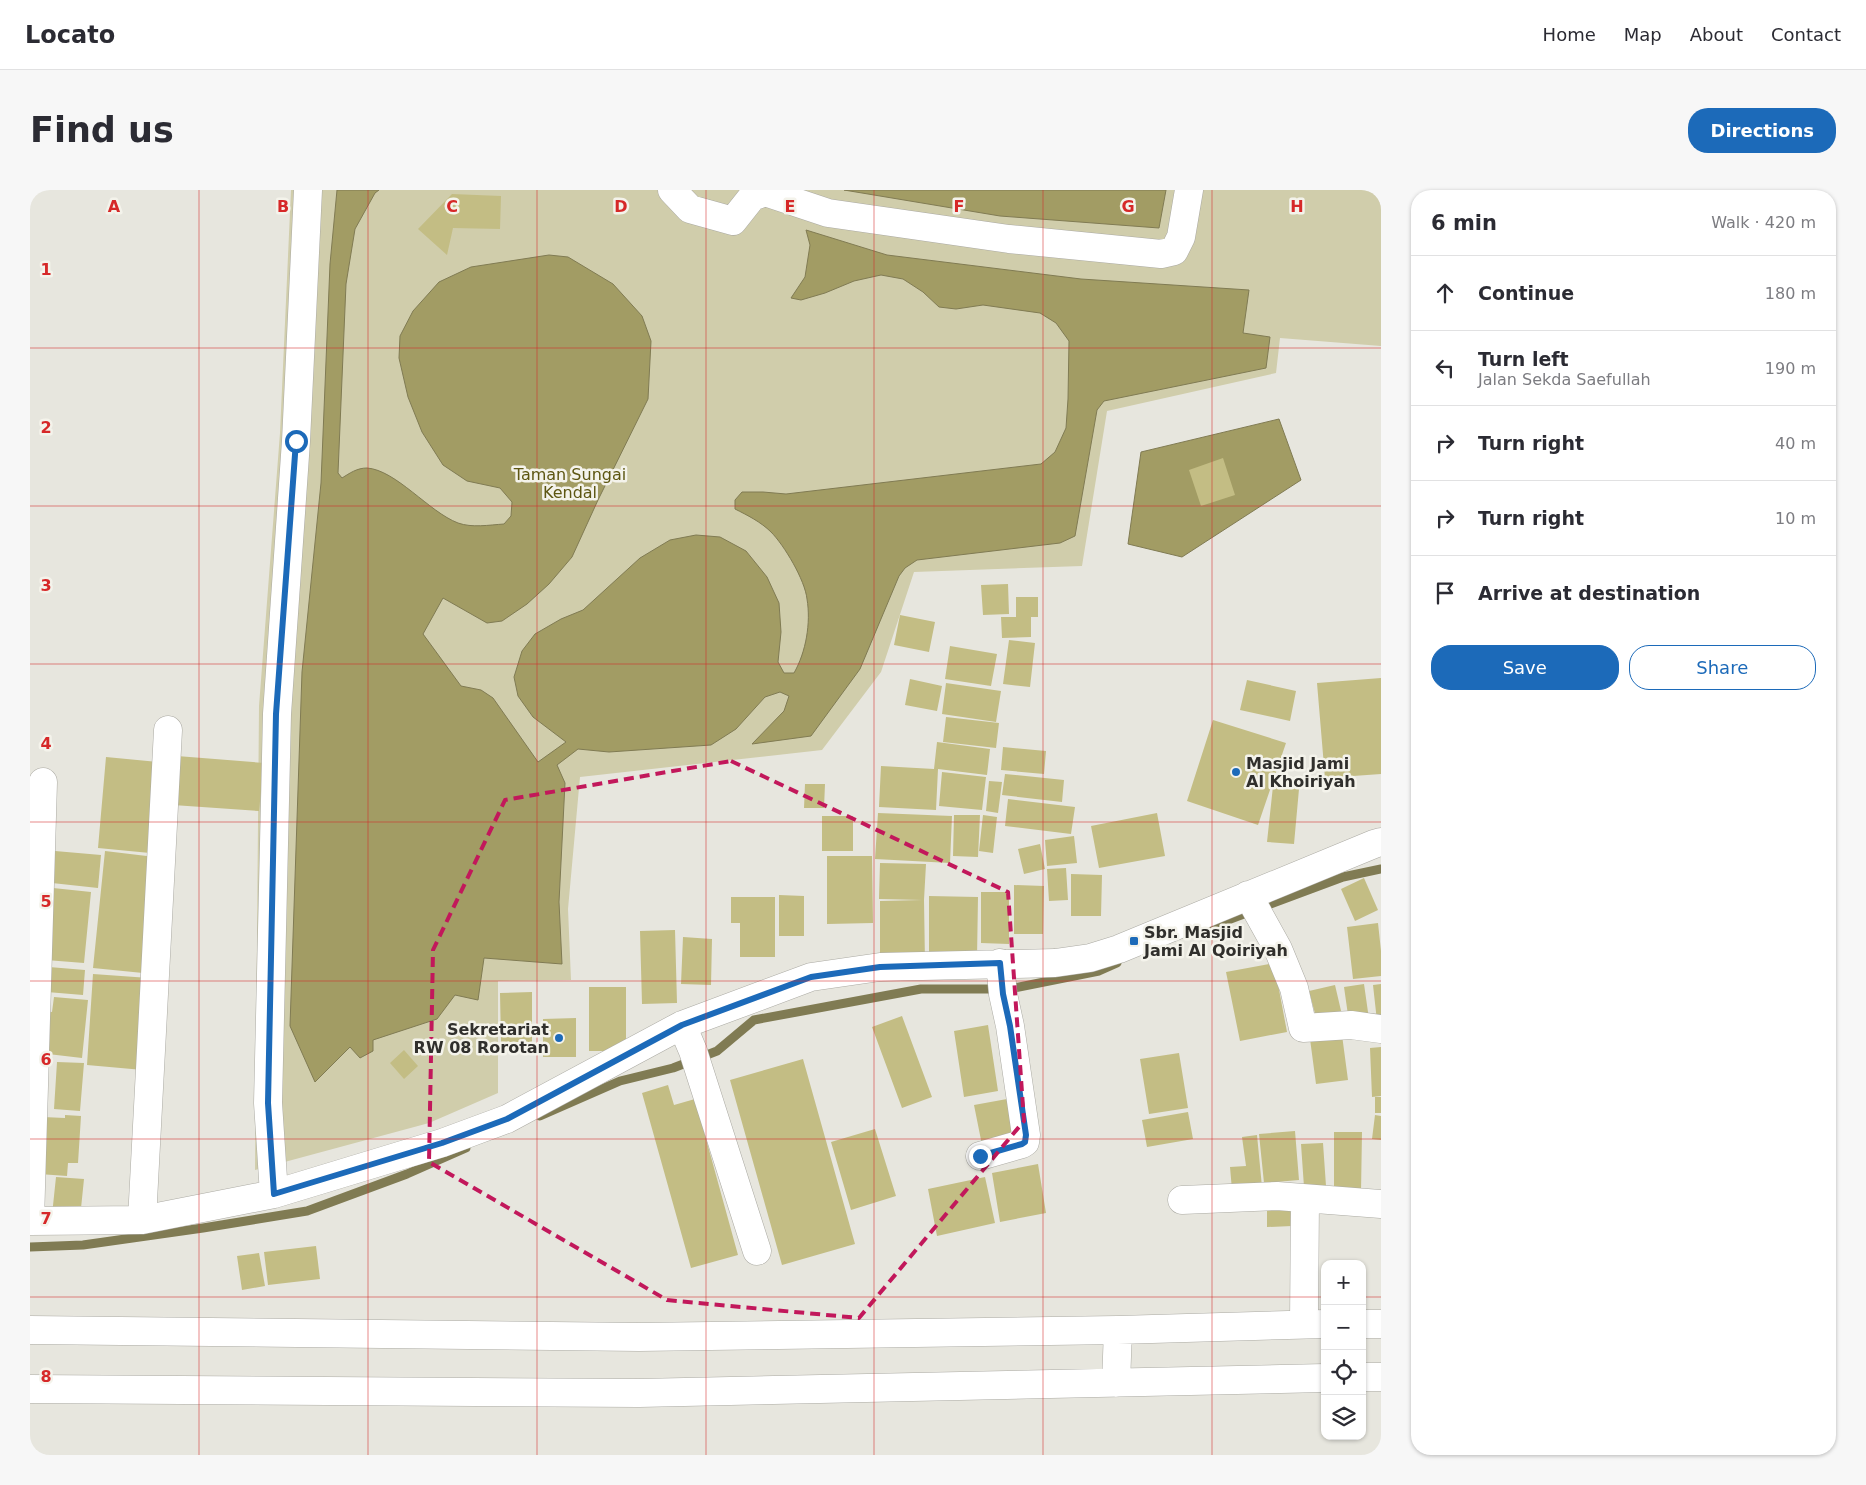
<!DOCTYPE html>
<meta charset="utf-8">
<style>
:root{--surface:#fff;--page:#f7f7f7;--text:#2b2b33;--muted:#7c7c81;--line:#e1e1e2;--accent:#1c6ab9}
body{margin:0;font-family:"DejaVu Sans",sans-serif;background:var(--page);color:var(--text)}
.controls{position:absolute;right:15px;bottom:15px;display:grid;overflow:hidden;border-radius:10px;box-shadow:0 1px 4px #0004}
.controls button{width:45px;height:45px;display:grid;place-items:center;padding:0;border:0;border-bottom:1px solid var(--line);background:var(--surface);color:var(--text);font:25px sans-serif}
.stop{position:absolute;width:15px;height:15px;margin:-11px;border:4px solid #1c6ab9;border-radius:50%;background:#fff}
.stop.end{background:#1c6ab9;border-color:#fff;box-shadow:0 1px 5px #0008}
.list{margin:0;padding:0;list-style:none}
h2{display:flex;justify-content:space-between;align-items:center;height:65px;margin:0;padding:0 20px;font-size:21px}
h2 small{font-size:16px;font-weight:400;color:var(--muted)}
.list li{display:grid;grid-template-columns:32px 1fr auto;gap:15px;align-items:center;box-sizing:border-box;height:75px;padding:0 20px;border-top:1px solid var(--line)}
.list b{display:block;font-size:19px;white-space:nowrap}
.list p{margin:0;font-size:16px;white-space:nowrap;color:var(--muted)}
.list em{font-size:16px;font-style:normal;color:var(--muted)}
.actions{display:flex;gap:10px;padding:15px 20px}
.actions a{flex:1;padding:11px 0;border:1px solid var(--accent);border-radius:20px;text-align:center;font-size:18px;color:var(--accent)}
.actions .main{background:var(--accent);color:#fff}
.icon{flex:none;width:28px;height:28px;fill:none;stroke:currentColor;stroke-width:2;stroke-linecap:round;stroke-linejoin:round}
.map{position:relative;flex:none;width:1351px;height:1265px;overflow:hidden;border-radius:20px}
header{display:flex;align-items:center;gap:30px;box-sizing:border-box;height:70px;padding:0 25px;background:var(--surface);border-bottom:1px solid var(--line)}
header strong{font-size:24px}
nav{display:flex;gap:28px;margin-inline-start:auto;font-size:18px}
.intro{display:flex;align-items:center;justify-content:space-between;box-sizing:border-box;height:120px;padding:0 30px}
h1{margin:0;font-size:35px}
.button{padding:12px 22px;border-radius:20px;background:var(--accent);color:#fff;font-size:18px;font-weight:700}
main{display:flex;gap:30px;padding:0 30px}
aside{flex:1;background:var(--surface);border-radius:20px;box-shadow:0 1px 4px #0004}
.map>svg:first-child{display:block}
.green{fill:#d0cdab}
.water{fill:#a29c64;stroke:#807b53}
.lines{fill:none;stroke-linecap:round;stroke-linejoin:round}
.stream{stroke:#807b53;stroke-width:9}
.building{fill:#c3bd84}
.minor-casing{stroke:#abaaa3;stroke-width:29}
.minor{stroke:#fff;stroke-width:28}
.route{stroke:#1c6ab9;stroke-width:6}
.marked{fill:none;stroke:#c2185b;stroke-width:4;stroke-dasharray:10 6;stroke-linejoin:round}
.grid{fill:none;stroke:#d62828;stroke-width:1;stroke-opacity:0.55}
.poi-dot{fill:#1c6ab9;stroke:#f4f3eb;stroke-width:2}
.labels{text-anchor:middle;stroke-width:5;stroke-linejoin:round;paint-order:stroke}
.park-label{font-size:16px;fill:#5d5612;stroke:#f4f3eb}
.poi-label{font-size:16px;font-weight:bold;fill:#302f2c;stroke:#f4f3eb;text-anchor:start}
.grid-label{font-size:16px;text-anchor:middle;font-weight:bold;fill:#d62828;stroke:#f4f3eb;stroke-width:5;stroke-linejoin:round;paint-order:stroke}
</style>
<header>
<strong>Locato</strong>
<nav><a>Home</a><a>Map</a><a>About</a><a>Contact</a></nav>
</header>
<div class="intro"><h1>Find us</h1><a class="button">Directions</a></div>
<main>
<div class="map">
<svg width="1351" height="1265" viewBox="0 0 1351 1265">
<rect width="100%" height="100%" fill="#e7e6de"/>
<path class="green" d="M261 0H1351V156L1250 148 1246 183 1077 221 1052 376 884 382 851 482 792 560 550 587 538 719 541 790 468 791V903L399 933 225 980 229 516 250 243Z"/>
<path class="water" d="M307 0H349L345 3 325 39 316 94 308 283 312 288C320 283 327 278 337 278 366 280 399 322 428 333 442 338 459 335 474 334L481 326 482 312 470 298 437 291 413 275 392 242 378 207 369 168 370 146 383 121 409 92 441 77 519 65 538 67 583 94 612 126 621 151 618 209 568 310 542 367 519 394 497 414 472 431 457 433 413 408 393 444 431 496 451 500 463 508 508 572 536 552 503 527 488 506 484 487 492 461 505 444 531 429 553 420 610 368 640 350 666 345 690 347 716 361 737 387 749 413 751 442 748 472 754 483H764C776 462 781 433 777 409 775 390 754 355 741 342 731 332 717 325 705 319V310L712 302H733L756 304 1011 274 1025 262 1036 238 1038 209 1039 151 1026 133 1010 123 953 115 926 119 909 117 893 102 873 89 851 85 824 91 795 103 771 110 761 108 775 87 780 55 776 40 857 65 1051 89 1219 100 1213 143 1240 147 1236 178 1074 211 1067 220 1045 346 1030 353 887 370 875 378 869 386 830 479 781 546 722 554 754 521 759 506 750 502 735 507 706 539 681 555 579 562 548 559 527 575 535 593 529 712 532 774 454 768 448 810 425 805 407 829 343 850V861L330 868 320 857 285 892 260 836 272 482 291 293 300 74Z
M814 0H1136L1129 38 970 26Z
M1249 229 1271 290 1152 367 1098 354 1111 262Z"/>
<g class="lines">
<path class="stream" d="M1174 739 1313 687 1351 679
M510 926 590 891 643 878 687 861 724 830 891 799H979L1069 781 1087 773
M0 1057 53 1055 173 1038 277 1021 377 984 436 958"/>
</g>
<path class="building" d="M422 4 471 6 470 39 423 38 417 65 388 39Z
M1193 268 1205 305 1171 316 1159 280Z
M978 394 979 424 953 425 951 395Z
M986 407H1008V427H1001V447L972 448 971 427H986Z
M870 425 905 432 899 462 864 455Z
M979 450 1005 453 1000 497 973 494Z
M920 456 967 464 961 496 915 489Z
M1351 488V584L1295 588 1287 493Z
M880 489 912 496 907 521 875 515Z
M1217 490 1266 501 1260 531 1210 520Z
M916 493 971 501 966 532 912 524Z
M916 527 969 533 966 558 913 552Z
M1183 530 1256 553 1228 635 1157 611Z
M907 552 960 559 957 585 908 579 906 620 849 617 851 576 904 579Z
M973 557 1016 561 1014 584 971 580Z
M147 566 234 573 229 621 143 615Z
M76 567 128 572 120 663 68 658Z
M912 582 956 587 952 620 909 616Z
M975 584 1034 590 1032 612 972 605Z
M959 591 972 592 968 623 956 621Z
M775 594H795L794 618H774Z
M1243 596 1269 599 1264 654 1237 652Z
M978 609 1045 617 1041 644 975 636Z
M848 623 922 626 920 673 845 669Z
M1127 623 1135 666 1069 678 1061 636Z
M924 625H950L948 667 923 666Z
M953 625 967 627 963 663 949 661Z
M792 626H823V661H792Z
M1044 646 1047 673 1017 676 1015 650Z
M1010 654 1015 679 994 684 988 659Z
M25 661 71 665 68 698 22 693Z
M75 661 125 667 113 783 63 778Z
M797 666H842L843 733 797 734Z
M850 673 896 674 894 710 895 774 850 775V711L892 710 849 709Z
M1036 678 1038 710 1019 711 1017 679Z
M1041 684 1072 685 1071 726H1041Z
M1334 688 1348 720 1325 731 1311 699Z
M984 695 1014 696 1013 744H984Z
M23 698 61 702 54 773 16 770Z
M951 702H979V754L951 753Z
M749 705 774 706V746H749Z
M899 706 948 707 947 768 899 767Z
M701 707H745V767H710V733H701Z
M1348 733 1351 761V786L1323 789 1317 737Z
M645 740 647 813 612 814 610 741Z
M653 747 682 749 681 795 651 794Z
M1244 773 1257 842 1210 851 1196 782Z
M19 777 55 780 53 805 17 802Z
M63 784 119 788 113 880 57 875Z
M1334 794 1339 829 1319 832 1314 797Z
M1351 794V831H1347L1343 795Z
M1305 795 1312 825 1287 831 1279 801Z
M559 797H596V861H559Z
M502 802V852H471L470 803Z
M24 807 58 810 52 868 18 864 20 843 11 842 14 821 22 822Z
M872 826 902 907 872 918 842 837Z
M546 828V867H513V829Z
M958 835 968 901 934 907 924 841Z
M1312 845 1318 890 1286 894 1280 849Z
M1351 857V906L1342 907 1340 858Z
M374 860 388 876 374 889 360 873Z
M1149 863 1158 918 1119 924 1110 869Z
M773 869 825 1054 752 1075 700 890Z
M27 872 54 873 50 921 24 919Z
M638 895 644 915 665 909 708 1065 661 1078 612 903Z
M1345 907H1351V923H1345Z
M977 909 985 954 953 960 944 915Z
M1158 922 1163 949 1117 957 1112 930Z
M35 925 51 926 48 973H38L37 986 9 984 13 927 35 928Z
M1345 925 1351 926V950L1342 949Z
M845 939 866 1006 821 1020 801 952Z
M1265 941 1269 990 1234 993 1229 944Z
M1304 942H1332L1331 1002H1304Z
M1227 945 1232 997 1202 1000 1200 977 1216 976 1212 947Z
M1293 953 1296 996 1274 997 1271 954Z
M1008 974 1016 1023 970 1032 962 983Z
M26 987 54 989 50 1028 22 1025Z
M955 987 965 1033 907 1046 898 999Z
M1237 1020H1262V1036L1237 1037Z
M286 1056 290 1089 238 1095 234 1062Z
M229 1063 235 1096 212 1100 207 1066Z"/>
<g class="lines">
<g class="minor-casing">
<path id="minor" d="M642 0 660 19 703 31 722 7 735 2 798 23 979 49 1131 64 1144 61 1151 47 1159 0
M1218 705 1248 759 1264 798 1273 838 1321 835 1351 839
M652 835 663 861 727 1061
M950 966 992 954 995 952 996 945 980 836 973 804 970 773
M244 1004 238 913 247 524 266 251 278 0
M1152 1010 1247 1006 1351 1014
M112 1030 138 540
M0 1031 112 1030 244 1004 412 953 477 929 652 835 781 787 850 777 1025 773 1060 768 1089 759 1344 654 1351 652
M0 1031 13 592
M1274 1134 1275 1009
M1332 1134H1351
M0 1140 609 1147 1088 1140 1295 1134
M1332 1187H1351
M1086 1193 1088 1140
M0 1199 609 1203 1295 1188"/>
</g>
<use href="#minor" class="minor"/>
</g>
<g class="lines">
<path class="route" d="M266 251 246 524 238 913 244 1004 412 953 477 929 652 835 781 787 850 777 970 773 973 804 980 836 996 945 995 952 992 954 950 966"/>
</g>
<path class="marked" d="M701 571 978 702 994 931 829 1128 637 1110 399 972 403 760 475 610Z"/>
<path class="grid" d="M169 0V1265M338 0V1265M507 0V1265M676 0V1265M844 0V1265M1013 0V1265M1182 0V1265M0 158H1351M0 316H1351M0 474H1351M0 632H1351M0 791H1351M0 949H1351M0 1107H1295M1332 1107H1351"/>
<g class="poi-dot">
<circle cx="1206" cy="582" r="5"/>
<rect x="1099" y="746" width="10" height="10" rx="2.5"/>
<circle cx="529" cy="848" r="5"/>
</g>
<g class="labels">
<g class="park-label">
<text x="540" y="290">Taman Sungai<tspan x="540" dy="18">Kendal</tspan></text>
</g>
<g class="poi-label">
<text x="1216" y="579">Masjid Jami<tspan x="1216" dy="18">Al Khoiriyah</tspan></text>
<text x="1114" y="748">Sbr. Masjid<tspan x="1114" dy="18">Jami Al Qoiriyah</tspan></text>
<text x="519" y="845" text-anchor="end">Sekretariat<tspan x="519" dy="18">RW 08 Rorotan</tspan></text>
</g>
</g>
<g class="grid-label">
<text x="84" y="22">A</text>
<text x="253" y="22">B</text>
<text x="422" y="22">C</text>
<text x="591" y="22">D</text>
<text x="760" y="22">E</text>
<text x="929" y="22">F</text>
<text x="1098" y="22">G</text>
<text x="1267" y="22">H</text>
<text x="16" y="85">1</text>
<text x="16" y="243">2</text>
<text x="16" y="401">3</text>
<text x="16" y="559">4</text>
<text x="16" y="717">5</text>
<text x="16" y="875">6</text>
<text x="16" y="1034">7</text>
<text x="16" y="1192">8</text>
</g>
</svg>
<div class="controls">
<button>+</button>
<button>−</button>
<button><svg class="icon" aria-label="locate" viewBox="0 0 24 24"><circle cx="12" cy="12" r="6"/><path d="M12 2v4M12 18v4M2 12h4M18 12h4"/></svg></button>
<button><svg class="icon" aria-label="layers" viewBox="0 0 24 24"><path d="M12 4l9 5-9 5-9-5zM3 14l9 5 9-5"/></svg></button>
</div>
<div class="stop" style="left:266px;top:251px"></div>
<div class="stop end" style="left:950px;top:966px"></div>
</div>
<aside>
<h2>6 min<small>Walk · 420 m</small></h2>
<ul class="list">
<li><svg class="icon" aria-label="ahead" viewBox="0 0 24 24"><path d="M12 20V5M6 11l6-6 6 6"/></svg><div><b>Continue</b></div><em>180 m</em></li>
<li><svg class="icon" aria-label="left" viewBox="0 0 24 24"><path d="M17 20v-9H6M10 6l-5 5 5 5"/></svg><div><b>Turn left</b><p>Jalan Sekda Saefullah</p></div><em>190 m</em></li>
<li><svg class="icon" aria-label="right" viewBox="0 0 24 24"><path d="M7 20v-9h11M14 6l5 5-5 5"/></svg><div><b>Turn right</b></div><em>40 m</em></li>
<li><svg class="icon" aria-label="right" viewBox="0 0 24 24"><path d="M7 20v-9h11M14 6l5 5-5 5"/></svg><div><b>Turn right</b></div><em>10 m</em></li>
<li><svg class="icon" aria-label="arrive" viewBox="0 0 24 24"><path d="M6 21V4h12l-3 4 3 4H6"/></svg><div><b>Arrive at destination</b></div></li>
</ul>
<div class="actions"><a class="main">Save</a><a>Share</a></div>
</aside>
</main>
